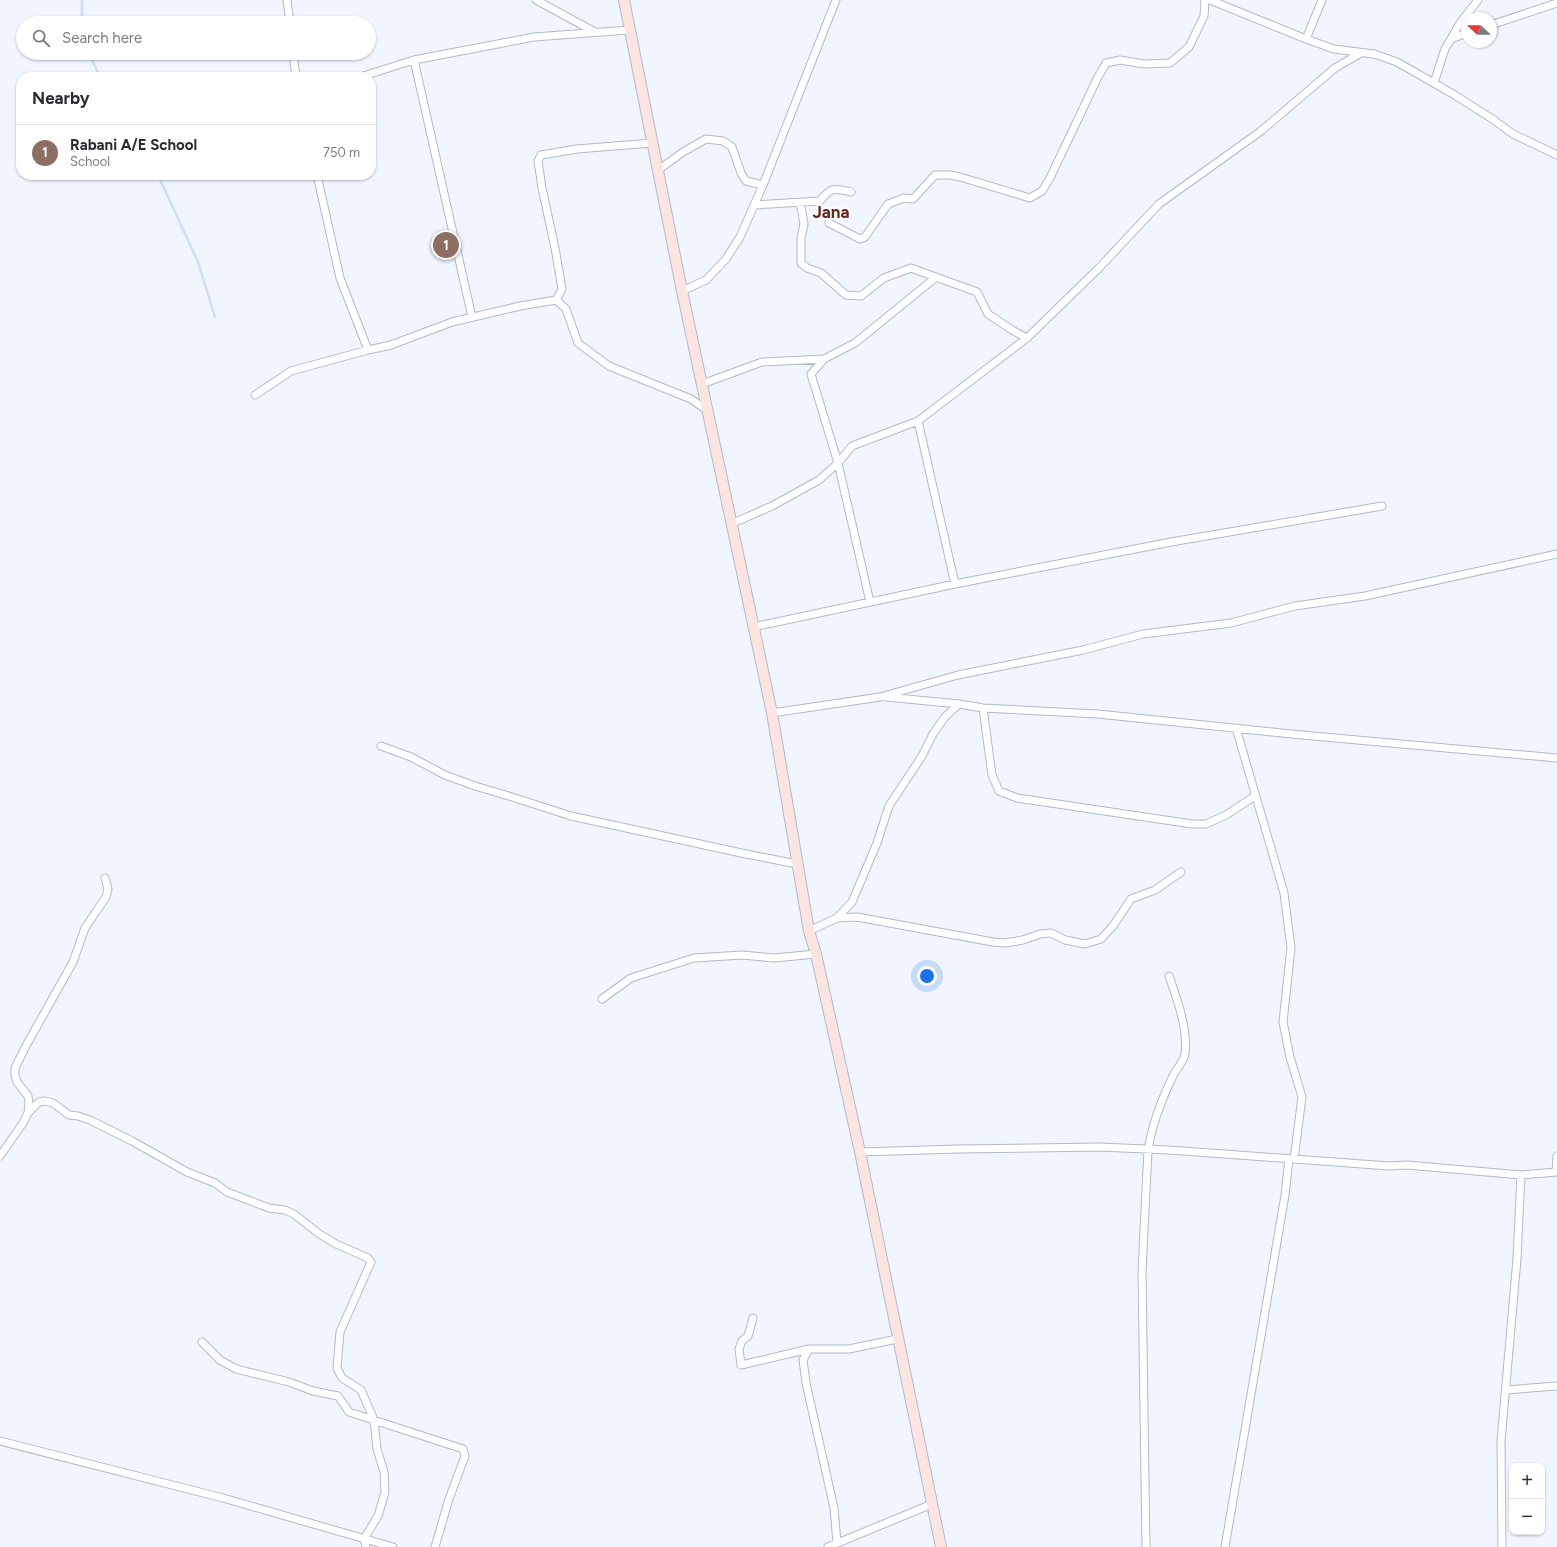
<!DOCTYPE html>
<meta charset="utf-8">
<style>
:root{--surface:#fff;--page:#f2f2f3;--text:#2b2b33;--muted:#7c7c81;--line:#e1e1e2;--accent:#c33629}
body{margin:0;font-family:Figtree,sans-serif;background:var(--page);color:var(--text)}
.controls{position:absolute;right:12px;bottom:12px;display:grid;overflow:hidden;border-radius:8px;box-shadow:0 1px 3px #0004}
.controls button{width:36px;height:36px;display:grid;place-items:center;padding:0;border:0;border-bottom:1px solid var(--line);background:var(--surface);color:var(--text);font:20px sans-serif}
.compass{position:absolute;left:1461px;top:12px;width:36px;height:36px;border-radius:50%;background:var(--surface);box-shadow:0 1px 3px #0004;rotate:292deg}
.you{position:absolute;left:927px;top:976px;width:14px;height:14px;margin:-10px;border:3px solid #fff;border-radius:50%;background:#1a73e8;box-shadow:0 0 0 6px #1a73e833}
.badge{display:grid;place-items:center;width:26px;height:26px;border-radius:50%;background:var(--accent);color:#fff;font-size:13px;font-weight:700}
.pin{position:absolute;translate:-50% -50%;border:2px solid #fff;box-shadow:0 1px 4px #0006}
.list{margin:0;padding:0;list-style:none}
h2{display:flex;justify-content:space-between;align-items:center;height:52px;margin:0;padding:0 16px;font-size:17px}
h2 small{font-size:13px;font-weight:400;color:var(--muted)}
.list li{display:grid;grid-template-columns:26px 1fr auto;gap:12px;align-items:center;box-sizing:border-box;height:56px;padding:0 16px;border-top:1px solid var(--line)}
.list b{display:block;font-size:15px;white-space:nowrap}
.list p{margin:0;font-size:13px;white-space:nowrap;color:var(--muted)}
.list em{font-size:13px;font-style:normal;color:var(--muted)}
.icon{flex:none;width:22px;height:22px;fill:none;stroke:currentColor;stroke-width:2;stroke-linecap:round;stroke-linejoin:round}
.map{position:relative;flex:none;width:1557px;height:1547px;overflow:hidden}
.search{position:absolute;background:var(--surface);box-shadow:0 1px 3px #0004;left:16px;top:16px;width:360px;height:44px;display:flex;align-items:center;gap:10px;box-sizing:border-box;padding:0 14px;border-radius:22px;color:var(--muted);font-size:15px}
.panel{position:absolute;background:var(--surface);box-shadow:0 1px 3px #0004;left:16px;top:72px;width:360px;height:108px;border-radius:16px}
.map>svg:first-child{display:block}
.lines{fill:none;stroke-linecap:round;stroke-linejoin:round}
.stream{stroke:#cddefb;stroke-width:2.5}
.street-casing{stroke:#afbacc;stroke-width:9}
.secondary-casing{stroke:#afbacc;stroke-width:12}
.street{stroke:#fff;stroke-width:7}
.secondary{stroke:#fce4e0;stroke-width:10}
.labels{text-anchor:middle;stroke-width:4;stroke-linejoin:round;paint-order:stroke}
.quarter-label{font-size:17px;font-weight:bold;fill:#6a251d;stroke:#fff}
</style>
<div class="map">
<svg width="1557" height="1547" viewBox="0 0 1557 1547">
<rect width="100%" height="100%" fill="#f1f5fd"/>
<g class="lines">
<path class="stream" d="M82 23V0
M89 53 100 77
M158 175 198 262 215 317"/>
<g class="street-casing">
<path id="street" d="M287 0 290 23
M536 0 595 32
M1210 0 1306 39 1334 49 1374 54 1397 62 1453 94 1494 120 1513 134 1557 155
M1491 25 1557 3
M1306 39 1322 0
M1451 39 1460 23 1478 0
M293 53 296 77
M414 60 472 317
M360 77 414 60 534 37 629 30
M1434 83 1445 49 1451 39 1467 33
M657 171 683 152 706 139 723 141 732 147 741 173 746 181 763 185
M317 175 340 278 368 350
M800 202 804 224 801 238V263L807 268 821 273 846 295 861 296 884 278 911 268 977 292 988 314 1012 330 1027 338
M755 205 820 201C830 187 835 188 851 192
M829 223 860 239 865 237 888 204 904 198 913 199 935 175H950L960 177 1030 198 1042 191 1050 178 1097 79 1106 63 1120 60 1144 64 1170 63 1189 47 1204 16 1205 0
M682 291 706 280 726 259 740 237 763 185 836 0
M556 300 562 289 555 248 542 188 538 161 541 155 577 149 652 143
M824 359 811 374 838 463 870 602
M702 384 762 362 824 359 855 343 935 278
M255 395 291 371 368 350 391 345 452 322 520 306 556 300 566 309 578 343 609 366 691 399 708 411
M918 421 955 584
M731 524 772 506 819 480 838 463 852 446 918 421 1027 338 1099 268 1159 204 1261 131 1335 68 1361 53
M753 627 955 584 1171 542 1382 506
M886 697 959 704 983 708 1098 714 1291 734 1557 758
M983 708 992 775 999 791 1017 798 1192 824H1206L1226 815 1255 796
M772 713 880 697 958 675 1083 650 1143 634 1231 623 1295 606 1365 596 1557 554
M1236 728 1284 893 1291 948 1283 1022 1290 1057 1302 1097 1294 1159
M381 746 411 757 445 775 475 786 512 797 571 816 746 854 797 864
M837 918 857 917 993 942 1005 943 1023 940 1040 934 1051 933 1065 940 1085 944 1101 939 1113 926 1131 899 1155 890 1181 872
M809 931 837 918 852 902 877 843 889 806 922 756 933 734 945 717 959 704
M602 999 631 978 694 958 742 955 774 958 816 954
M28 1113 39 1102 45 1101 53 1103 69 1115 78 1116 90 1120 132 1141 187 1172 215 1183 227 1192 269 1208 285 1210 294 1214 318 1233 336 1244 368 1258 371 1262 340 1332 337 1368 342 1378 361 1390 374 1420 377 1449 384 1472 385 1492 378 1516 364 1539 366 1547
M860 1152 958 1149 1099 1147 1169 1150 1389 1166 1407 1165 1521 1175 1557 1172
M0 1156 23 1123 28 1113 29 1104 28 1096 17 1082 15 1075V1068L27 1044 73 962 85 928 106 897 108 889 105 878
M1556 1172 1557 1156
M753 1318 748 1336 742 1341 739 1349 741 1365 809 1349
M202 1342 220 1360 236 1369 289 1382 313 1391 338 1396 349 1412 463 1449 465 1456 449 1499 435 1547
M1506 1390 1557 1386
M0 1441 223 1498 393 1547
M837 1543 834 1508 806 1383 803 1360 809 1349H849L897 1339
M828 1547 932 1504
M1146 1547 1142 1272 1148 1150C1152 1125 1161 1101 1172 1078 1175 1070 1184 1062 1185 1054 1188 1028 1177 999 1169 976
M1225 1547 1285 1195 1289 1159
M1502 1547 1501 1441 1517 1259 1521 1175"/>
</g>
<g class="secondary-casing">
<path id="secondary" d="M624 0 682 291 772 713 809 931 816 954 860 1152 941 1547"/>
</g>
<use href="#street" class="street"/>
<use href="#secondary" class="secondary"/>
</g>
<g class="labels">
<g class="quarter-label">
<text x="831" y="218">Jana</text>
</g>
</g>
</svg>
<div class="controls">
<button>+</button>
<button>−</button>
</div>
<svg class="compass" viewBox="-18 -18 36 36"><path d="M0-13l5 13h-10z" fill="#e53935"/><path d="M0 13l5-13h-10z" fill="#7c7c81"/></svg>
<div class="you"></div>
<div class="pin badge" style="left:446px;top:245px;background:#8d6e63">1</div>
<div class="search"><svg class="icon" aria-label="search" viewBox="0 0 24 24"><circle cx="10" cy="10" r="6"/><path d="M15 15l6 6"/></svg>Search here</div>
<section class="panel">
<h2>Nearby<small></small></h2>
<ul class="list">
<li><span class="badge" style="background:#8d6e63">1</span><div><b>Rabani A/E School</b><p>School</p></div><em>750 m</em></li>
</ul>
</section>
</div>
